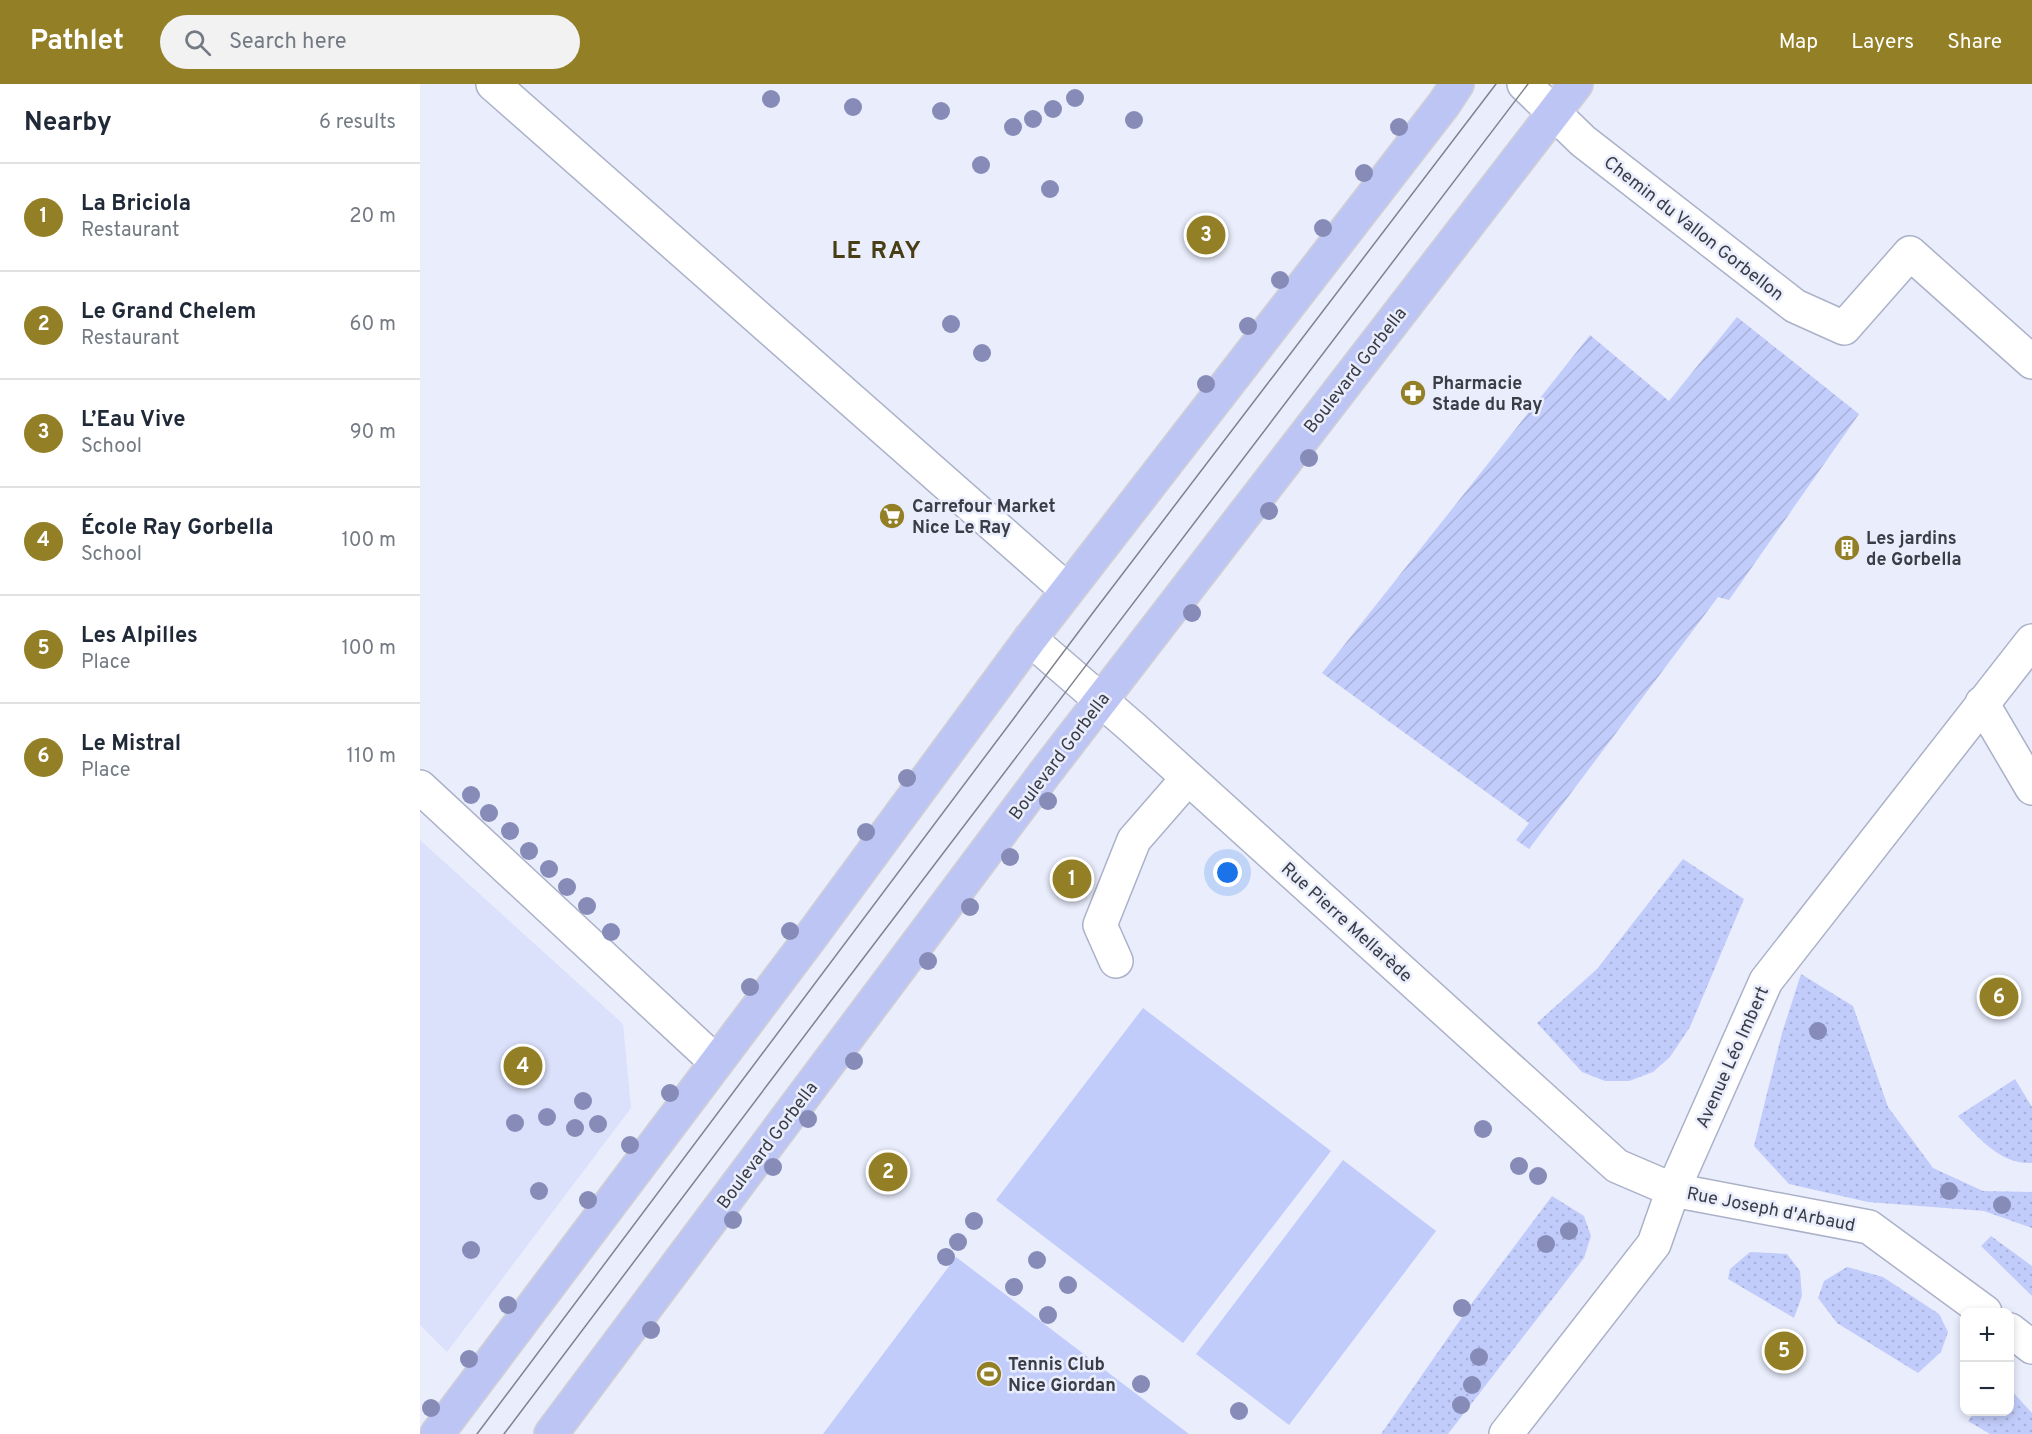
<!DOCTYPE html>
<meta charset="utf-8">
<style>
:root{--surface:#fff;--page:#f2f2f3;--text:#1f2937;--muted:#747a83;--line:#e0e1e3;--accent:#937f26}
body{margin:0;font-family:Overpass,sans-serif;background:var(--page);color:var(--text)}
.controls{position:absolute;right:18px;bottom:18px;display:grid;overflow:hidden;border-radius:12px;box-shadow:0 3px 9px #0003}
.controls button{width:54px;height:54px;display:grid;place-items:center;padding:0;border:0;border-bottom:2px solid var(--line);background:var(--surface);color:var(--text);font:30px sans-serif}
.you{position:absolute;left:808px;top:789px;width:21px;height:21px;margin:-15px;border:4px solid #fff;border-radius:50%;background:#1a73e8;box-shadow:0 0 0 9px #1a73e833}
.badge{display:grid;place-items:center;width:39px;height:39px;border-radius:50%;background:var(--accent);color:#fff;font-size:20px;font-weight:700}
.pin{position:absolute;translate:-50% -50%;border:3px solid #fff;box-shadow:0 2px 6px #0006}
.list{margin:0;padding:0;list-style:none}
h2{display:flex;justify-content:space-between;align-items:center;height:78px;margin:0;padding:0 24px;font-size:26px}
h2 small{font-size:20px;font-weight:400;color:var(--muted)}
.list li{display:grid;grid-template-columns:39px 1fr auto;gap:18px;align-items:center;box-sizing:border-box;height:108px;padding:0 24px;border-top:2px solid var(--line)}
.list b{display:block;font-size:22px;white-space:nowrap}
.list p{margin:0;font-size:20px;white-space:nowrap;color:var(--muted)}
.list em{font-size:20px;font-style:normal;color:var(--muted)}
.icon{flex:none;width:33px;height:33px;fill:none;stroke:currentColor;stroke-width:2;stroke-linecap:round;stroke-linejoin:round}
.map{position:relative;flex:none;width:1612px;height:1350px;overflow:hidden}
header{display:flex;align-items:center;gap:36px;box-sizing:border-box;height:84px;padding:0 30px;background:var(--accent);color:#fff}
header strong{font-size:28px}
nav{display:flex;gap:33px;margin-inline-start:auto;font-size:21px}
.search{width:420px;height:54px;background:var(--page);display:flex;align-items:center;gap:15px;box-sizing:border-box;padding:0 21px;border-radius:33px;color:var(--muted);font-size:22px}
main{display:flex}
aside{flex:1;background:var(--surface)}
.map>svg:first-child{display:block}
.built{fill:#dbe1fb}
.grass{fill:url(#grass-dots)}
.garden{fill:url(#garden-furrows)}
.pitch{fill:#c2ccfb}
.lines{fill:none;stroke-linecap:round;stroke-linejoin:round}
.minor-casing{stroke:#abb1c8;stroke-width:36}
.major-casing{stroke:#d0d0d3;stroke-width:36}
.minor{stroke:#fff;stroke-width:33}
.major{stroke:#bdc5f4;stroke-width:33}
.tram{stroke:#7f828e;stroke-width:1.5}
.tree{fill:#868bb8}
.labels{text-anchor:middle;stroke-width:5;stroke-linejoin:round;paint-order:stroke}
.street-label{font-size:18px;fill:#3a3c46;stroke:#e9edfc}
.poi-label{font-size:18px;font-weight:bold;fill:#3a3c46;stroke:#e9edfc;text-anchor:start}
.district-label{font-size:24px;font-weight:bold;letter-spacing:1.5px;fill:#483e15;stroke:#e9edfc}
</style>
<header>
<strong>Pathlet</strong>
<div class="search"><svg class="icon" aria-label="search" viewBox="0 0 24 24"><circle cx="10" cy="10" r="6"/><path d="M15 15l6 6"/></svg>Search here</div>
<nav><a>Map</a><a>Layers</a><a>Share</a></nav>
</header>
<main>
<aside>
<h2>Nearby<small>6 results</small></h2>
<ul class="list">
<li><span class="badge">1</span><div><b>La Briciola</b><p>Restaurant</p></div><em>20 m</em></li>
<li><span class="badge">2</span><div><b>Le Grand Chelem</b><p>Restaurant</p></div><em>60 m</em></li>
<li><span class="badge">3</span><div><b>L’Eau Vive</b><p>School</p></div><em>90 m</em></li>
<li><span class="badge">4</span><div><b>École Ray Gorbella</b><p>School</p></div><em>100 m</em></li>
<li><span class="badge">5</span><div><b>Les Alpilles</b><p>Place</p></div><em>100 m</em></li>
<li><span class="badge">6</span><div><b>Le Mistral</b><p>Place</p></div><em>110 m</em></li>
</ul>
</aside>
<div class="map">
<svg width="1612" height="1350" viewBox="0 0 1612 1350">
<defs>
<pattern id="grass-dots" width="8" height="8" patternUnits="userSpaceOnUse" patternTransform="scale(1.5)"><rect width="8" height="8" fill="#c2ccfb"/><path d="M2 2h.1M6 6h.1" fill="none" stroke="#a7b0d8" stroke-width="1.8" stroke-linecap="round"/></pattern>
<pattern id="garden-furrows" width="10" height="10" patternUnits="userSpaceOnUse" patternTransform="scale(1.5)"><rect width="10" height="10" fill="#c2ccfb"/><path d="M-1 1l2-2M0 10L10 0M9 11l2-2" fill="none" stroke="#a7b0d8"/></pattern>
</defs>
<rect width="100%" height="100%" fill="#e9edfc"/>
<path class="built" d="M0 756 203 940 211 1024 27 1268 0 1241Z"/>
<path class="grass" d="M1263 775 1324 815 1270 943 1250 973 1233 988 1209 997H1185L1162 988 1117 939 1177 885Z
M1381 890 1433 922 1468 1023 1513 1084 1563 1107 1612 1108V1144L1564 1127 1448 1118 1369 1100 1334 1062 1362 949Z
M1595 995 1612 1023V1079C1579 1080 1559 1054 1538 1032Z
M1132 1112 1164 1132 1171 1152 1164 1174 1028 1350H961L1052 1219Z
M1571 1152 1612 1182V1212L1561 1162Z
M1330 1168 1367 1170 1380 1187 1382 1212 1374 1234 1308 1195 1310 1185Z
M1427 1183 1463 1193 1519 1230 1528 1248 1521 1268 1498 1289 1417 1239 1398 1214 1404 1197Z
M1590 1305 1612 1329V1350H1570L1548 1337 1555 1328H1590Z"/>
<path class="garden" d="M1317 233 1439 330 1309 516 1298 513 1109 765 1096 756 1109 739 902 589 1170 251 1249 317Z"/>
<path class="pitch" d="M723 924 911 1067 763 1259 576 1116Z
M923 1076 1016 1147 869 1341 776 1270Z
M536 1173 769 1350H403Z"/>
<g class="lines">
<g class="minor-casing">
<path id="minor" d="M73 0 647 506
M1104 0 1163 57 1375 222 1424 244 1490 169 1612 278
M610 555 713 644 1197 1082 1253 1106 1449 1143 1565 1228
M1562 619 1612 704
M0 703 296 978
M696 877 680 841 714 756 768 694
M1590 1246 1612 1263
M1086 1350 1234 1160 1253 1106 1346 897 1612 557"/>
</g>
<g class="major-casing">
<path id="major" d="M17 1350 387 858 610 555 1024 20 1037 0
M131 1350 625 689 1156 0"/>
</g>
<use href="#minor" class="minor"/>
<use href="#major" class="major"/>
<path class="tram" d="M57 1350 675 526 1076 0
M84 1350 410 918 1108 0"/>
</g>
<g class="tree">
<circle cx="655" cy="14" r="9"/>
<circle cx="351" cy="15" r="9"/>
<circle cx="433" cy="23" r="9"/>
<circle cx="633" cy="25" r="9"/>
<circle cx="521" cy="27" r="9"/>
<circle cx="613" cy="35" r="9"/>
<circle cx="714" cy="36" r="9"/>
<circle cx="593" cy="43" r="9"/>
<circle cx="979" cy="43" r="9"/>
<circle cx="561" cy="81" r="9"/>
<circle cx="944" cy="89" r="9"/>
<circle cx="630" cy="105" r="9"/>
<circle cx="903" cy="144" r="9"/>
<circle cx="860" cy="196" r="9"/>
<circle cx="531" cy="240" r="9"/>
<circle cx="828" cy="242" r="9"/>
<circle cx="562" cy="269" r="9"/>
<circle cx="786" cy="300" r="9"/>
<circle cx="889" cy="374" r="9"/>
<circle cx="849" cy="427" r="9"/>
<circle cx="772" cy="529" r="9"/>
<circle cx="487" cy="694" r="9"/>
<circle cx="51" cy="711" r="9"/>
<circle cx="628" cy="717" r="9"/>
<circle cx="69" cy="729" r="9"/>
<circle cx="90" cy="747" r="9"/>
<circle cx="446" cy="748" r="9"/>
<circle cx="109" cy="767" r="9"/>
<circle cx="590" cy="773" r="9"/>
<circle cx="129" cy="785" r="9"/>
<circle cx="147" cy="803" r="9"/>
<circle cx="167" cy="822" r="9"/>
<circle cx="550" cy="823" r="9"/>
<circle cx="370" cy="847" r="9"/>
<circle cx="191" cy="848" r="9"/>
<circle cx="508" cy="877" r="9"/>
<circle cx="330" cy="903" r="9"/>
<circle cx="1398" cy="947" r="9"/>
<circle cx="434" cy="977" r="9"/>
<circle cx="250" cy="1009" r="9"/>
<circle cx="163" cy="1017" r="9"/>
<circle cx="127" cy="1033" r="9"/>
<circle cx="388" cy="1035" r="9"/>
<circle cx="95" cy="1039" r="9"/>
<circle cx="178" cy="1040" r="9"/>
<circle cx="155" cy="1044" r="9"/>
<circle cx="1063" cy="1045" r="9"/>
<circle cx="210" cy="1061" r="9"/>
<circle cx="1099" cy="1082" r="9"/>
<circle cx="353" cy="1083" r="9"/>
<circle cx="1118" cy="1092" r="9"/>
<circle cx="119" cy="1107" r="9"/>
<circle cx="1529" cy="1107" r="9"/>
<circle cx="168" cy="1116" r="9"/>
<circle cx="1582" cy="1121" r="9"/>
<circle cx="313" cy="1136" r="9"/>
<circle cx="554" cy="1137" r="9"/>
<circle cx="1149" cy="1147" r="9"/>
<circle cx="538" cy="1158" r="9"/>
<circle cx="1126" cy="1160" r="9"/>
<circle cx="51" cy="1166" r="9"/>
<circle cx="526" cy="1173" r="9"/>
<circle cx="617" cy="1176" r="9"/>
<circle cx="648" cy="1201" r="9"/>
<circle cx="594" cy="1203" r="9"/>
<circle cx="88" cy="1221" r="9"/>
<circle cx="1042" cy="1224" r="9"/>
<circle cx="628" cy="1231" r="9"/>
<circle cx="231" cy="1246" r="9"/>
<circle cx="1059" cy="1273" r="9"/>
<circle cx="49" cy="1275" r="9"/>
<circle cx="721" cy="1300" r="9"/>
<circle cx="1052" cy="1301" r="9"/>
<circle cx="1041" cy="1321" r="9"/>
<circle cx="11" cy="1324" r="9"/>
<circle cx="819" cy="1327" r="9"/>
</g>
<defs>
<g id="pharmacy-disc" transform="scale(1.35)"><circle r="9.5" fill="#937f26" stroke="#e9edfc"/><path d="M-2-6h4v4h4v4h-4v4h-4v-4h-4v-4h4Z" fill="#fff"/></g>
<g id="supermarket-disc" transform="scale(1.35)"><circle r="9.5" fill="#937f26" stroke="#e9edfc"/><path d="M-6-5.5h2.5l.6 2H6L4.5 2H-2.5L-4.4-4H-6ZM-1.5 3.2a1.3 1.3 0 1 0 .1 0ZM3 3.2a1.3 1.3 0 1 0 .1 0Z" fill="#fff"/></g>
<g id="building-disc" transform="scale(1.35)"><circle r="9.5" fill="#937f26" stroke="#e9edfc"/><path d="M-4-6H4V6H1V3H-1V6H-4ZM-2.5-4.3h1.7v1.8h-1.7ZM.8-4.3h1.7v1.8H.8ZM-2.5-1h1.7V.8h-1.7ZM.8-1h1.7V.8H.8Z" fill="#fff"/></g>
<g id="stadium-disc" transform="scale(1.35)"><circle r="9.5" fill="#937f26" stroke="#e9edfc"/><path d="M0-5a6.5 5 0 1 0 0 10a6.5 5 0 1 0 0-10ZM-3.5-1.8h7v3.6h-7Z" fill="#fff"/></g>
</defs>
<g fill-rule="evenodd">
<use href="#pharmacy-disc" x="993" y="309"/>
<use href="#supermarket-disc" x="472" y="432"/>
<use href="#building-disc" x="1427" y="464"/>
<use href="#stadium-disc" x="569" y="1290"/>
</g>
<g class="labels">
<g class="street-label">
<text transform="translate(1274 144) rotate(38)" y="6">Chemin du Vallon Gorbellon</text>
<text transform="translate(935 286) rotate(-52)" y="6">Boulevard Gorbella</text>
<text transform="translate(639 672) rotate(-53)" y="6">Boulevard Gorbella</text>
<text transform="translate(927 838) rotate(42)" y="6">Rue Pierre Mellarède</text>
<text transform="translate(1312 973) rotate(-66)" y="6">Avenue Léo Imbert</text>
<text transform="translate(347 1061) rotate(-53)" y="6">Boulevard Gorbella</text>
<text transform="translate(1351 1125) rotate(11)" y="6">Rue Joseph d'Arbaud</text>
</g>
<g class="poi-label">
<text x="1012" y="305">Pharmacie<tspan x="1012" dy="21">Stade du Ray</tspan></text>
<text x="492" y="428">Carrefour Market<tspan x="492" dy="21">Nice Le Ray</tspan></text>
<text x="1446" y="460">Les jardins<tspan x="1446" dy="21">de Gorbella</tspan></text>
<text x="588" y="1286">Tennis Club<tspan x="588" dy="21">Nice Giordan</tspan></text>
</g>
<g class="district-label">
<text x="457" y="174">LE RAY</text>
</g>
</g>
</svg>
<div class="controls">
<button>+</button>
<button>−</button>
</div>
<div class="you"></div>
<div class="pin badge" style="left:652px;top:795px">1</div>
<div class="pin badge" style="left:468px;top:1088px">2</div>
<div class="pin badge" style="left:786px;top:151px">3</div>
<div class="pin badge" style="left:103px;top:982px">4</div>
<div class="pin badge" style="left:1364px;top:1267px">5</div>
<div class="pin badge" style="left:1579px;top:913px">6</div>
</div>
</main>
